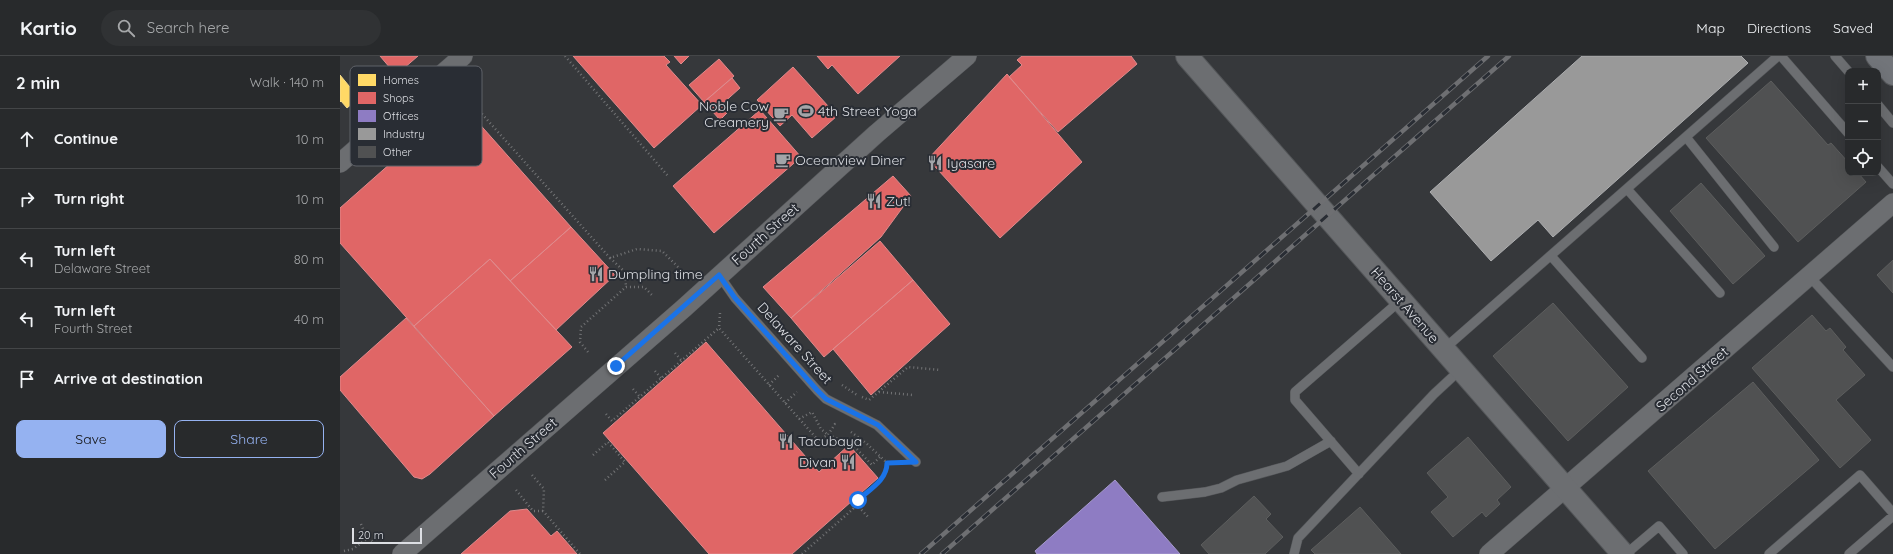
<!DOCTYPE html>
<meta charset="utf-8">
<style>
:root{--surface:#282a2c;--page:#303234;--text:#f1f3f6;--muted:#a5a7a9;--line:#444648;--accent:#95b2f1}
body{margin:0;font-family:Quicksand,sans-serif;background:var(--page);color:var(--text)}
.controls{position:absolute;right:12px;top:12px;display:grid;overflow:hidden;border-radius:8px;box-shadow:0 4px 16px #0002}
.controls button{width:36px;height:36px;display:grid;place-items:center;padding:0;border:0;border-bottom:1px solid var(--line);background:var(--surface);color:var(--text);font:20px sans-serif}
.scale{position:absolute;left:12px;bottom:10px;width:70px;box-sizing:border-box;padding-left:4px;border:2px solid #dddfe4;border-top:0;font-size:11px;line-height:14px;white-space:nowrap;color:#dddfe4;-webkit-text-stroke:3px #292d34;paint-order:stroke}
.stop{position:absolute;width:12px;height:12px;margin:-9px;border:3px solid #1a73e8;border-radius:50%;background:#fff}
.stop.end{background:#1a73e8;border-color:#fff;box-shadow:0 1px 4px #0008}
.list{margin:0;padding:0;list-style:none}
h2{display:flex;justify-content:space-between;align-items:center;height:52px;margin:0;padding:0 16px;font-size:17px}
h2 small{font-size:13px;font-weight:400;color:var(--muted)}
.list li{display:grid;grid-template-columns:26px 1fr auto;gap:12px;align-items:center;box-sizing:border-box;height:60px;padding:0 16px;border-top:1px solid var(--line)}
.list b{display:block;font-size:15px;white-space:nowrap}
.list p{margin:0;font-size:13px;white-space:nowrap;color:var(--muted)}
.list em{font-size:13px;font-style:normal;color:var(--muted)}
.actions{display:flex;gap:8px;padding:12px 16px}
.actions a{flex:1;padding:9px 0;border:1px solid var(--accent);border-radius:8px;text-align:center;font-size:14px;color:var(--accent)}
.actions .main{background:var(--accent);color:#111}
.icon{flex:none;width:22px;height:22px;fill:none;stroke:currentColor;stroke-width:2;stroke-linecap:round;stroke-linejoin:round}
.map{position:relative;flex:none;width:1553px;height:498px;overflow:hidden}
header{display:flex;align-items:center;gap:24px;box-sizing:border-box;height:56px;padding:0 20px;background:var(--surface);border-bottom:1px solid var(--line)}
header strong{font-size:19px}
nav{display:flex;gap:22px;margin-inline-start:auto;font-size:14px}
.search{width:280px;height:36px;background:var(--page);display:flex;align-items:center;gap:10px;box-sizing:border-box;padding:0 14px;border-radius:22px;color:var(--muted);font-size:15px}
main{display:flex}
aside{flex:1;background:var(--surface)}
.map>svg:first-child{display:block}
.homes{fill:#ffd966;stroke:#f5db8c}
.shops{fill:#e06666;stroke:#df8a8c}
.offices{fill:#8e7cc3;stroke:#a69acd}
.industry{fill:#999;stroke:#adaeb0}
.building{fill:#505152;stroke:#5d5e5e}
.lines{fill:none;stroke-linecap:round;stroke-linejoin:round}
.service-casing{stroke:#545659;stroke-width:10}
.minor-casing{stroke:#545659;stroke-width:20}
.tertiary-casing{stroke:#545659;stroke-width:24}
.secondary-casing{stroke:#545659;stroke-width:24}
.path{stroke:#737476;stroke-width:2.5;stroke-dasharray:1 3;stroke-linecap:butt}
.service{stroke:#6c6e71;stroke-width:9}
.minor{stroke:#6c6e71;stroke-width:19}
.tertiary{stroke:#6c6e71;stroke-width:22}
.secondary{stroke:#72757a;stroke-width:22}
.rail-casing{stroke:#6e6f72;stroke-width:4.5}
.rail{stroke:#292d34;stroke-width:3;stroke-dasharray:9;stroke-linecap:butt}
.route{stroke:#1a73e8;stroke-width:5}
.labels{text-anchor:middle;stroke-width:4;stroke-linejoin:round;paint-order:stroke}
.poi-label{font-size:14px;fill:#dddfe4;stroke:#292d34;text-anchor:start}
.street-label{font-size:14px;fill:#dddfe4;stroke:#292d34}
.key{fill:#292d34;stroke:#5f6269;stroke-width:1}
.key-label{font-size:11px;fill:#dddfe4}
</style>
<header>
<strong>Kartio</strong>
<div class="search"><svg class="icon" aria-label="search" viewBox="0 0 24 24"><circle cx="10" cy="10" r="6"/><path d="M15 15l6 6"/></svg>Search here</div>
<nav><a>Map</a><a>Directions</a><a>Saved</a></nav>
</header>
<main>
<aside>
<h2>2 min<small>Walk · 140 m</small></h2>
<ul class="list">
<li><svg class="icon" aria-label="ahead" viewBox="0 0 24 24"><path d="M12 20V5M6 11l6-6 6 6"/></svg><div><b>Continue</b></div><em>10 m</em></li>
<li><svg class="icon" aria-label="right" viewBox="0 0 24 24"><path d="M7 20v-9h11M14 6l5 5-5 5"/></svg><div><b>Turn right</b></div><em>10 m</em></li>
<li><svg class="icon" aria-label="left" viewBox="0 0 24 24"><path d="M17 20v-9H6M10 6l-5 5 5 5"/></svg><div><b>Turn left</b><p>Delaware Street</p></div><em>80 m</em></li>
<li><svg class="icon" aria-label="left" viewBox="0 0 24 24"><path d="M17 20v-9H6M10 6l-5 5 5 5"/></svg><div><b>Turn left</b><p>Fourth Street</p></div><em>40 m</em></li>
<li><svg class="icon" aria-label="arrive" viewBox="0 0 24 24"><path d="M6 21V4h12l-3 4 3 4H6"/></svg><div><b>Arrive at destination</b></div></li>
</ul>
<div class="actions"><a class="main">Save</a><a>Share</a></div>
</aside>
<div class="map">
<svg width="1553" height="498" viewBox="0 0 1553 498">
<rect width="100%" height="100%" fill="#36383b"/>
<path class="homes" d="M0 19 19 42 7 52 1 45 0 46Z"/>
<path class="shops" d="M40 0H78L56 19Z
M233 0H324L330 6 326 9 362 49 314 92Z
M334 0H349L341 8Z
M477 0H560L518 38 492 9 488 13Z
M682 0H791L797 8 718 76 669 21 682 9 677 4Z
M379 3 394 20 364 46 349 29Z
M453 11 497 60 472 82 452 59 440 70 417 44Z
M667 18 742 106 660 182 588 103Z
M392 22 400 32 381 49 388 56 380 64 364 46Z
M120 46 231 171 170 225 150 203 74 270 0 187V152Z
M420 54 461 101 374 177 333 130Z
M553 120 571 140 541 181 451 262 423 231Z
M231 171 275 219 216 274 170 225Z
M540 185 573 224 484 301 451 262Z
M150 203 232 291 154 360 74 270Z
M573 224 610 268 531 339 493 293Z
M66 262 154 360 90 418 82 423 74 421 0 334V321Z
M366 286 479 416 509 389 538 422 452 498H369L263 377Z
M187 453 211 480 217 475 237 498H121L170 455Z"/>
<path class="offices" d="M775 424 840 498H697L695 495Z"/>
<path class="industry" d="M1242 0H1401L1408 7 1213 181 1198 164 1151 205 1090 136Z"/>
<path class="building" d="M1431 25 1488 89 1491 87 1508 106V117H1518L1526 126 1458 186 1366 82Z
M1361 127 1425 200 1393 228 1330 155Z
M1553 204V237L1537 219Z
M1213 247 1288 331 1228 385 1153 300Z
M1472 259 1486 275 1490 272 1506 291 1503 294 1525 319 1496 344 1531 384 1500 412 1412 312Z
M1413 326 1479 404 1375 493 1308 415Z
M1128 381 1171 431 1157 444 1160 448 1146 461 1142 456 1113 481 1091 456 1108 441 1087 417Z
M914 440 931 458 926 463 943 481 925 498H869L861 489Z
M1020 451 1061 498H975L971 494Z"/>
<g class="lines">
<g class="service-casing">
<path id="service" d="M1441 0 1508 77
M1495 0 1508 15
M1538 49 1553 67
M1346 81 1434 191
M1538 111 1553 128
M1287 133 1380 237
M1211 200 1302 302
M379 219 395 242 477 334 486 343 537 369 576 406
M1469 220 1553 311
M1104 293 1438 0
M1019 418 955 344V336L1061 244
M822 441 865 436 881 432 897 424 947 410 991 385
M954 498 958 482 1094 338 1121 313
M1286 498 1319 470 1343 498
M1429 498 1520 419 1553 457
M1509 498 1553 460"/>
</g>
<g class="minor-casing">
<path id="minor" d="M0 107 123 0
M62 498 344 252 536 78 627 0
M1149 498 1553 147"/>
</g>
<g class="tertiary-casing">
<path id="tertiary" d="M847 0 1283 498"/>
</g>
<g class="secondary-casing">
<path id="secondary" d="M1537 0 1553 18"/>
</g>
<path class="path" d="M225 0 328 120
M118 31 270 202 297 193 322 195 340 213
M270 202 285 216 286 231
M380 257 379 272 478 384 488 379 495 368 497 369
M248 296 240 286 241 271 286 231H304L312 239
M335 297 341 304
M315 315 321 322
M429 329 440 318
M502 329 517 339
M293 333 300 341
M539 336 573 339
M522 341 529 344 568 311 600 314
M445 347 457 336
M266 358 272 365 379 272
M459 363 472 356 481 373 488 379 512 388 532 409 541 400
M511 376 526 387 547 407H552
M253 399 268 386 285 406 265 424
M192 419 204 433 203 455 240 498
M176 434 193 455H203
M516 448 529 462
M21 468 25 478 33 486
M4 495 13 493 28 482
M462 498 513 453C522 436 547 427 547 407"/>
<use href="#service" class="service"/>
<use href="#minor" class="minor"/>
<use href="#tertiary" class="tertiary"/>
<use href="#secondary" class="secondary"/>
<g class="rail-casing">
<path id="rail" d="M581 498 1148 0
M602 498 1169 0"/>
</g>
<use href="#rail" class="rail"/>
</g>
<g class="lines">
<path class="route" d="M276 310 379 219 395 242 477 334 486 343 538 369 576 406 547 407C547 424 530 433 518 444"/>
</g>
<defs>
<g id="stadium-bare" transform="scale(1.2)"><path d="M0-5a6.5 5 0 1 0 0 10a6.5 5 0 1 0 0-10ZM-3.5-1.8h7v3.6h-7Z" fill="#a3a5a9" stroke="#292d34" stroke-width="2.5" paint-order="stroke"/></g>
<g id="cafe-bare" transform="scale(1.2)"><path d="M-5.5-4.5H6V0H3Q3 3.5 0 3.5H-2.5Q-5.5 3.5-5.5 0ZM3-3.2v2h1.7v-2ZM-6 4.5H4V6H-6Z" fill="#a3a5a9" stroke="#292d34" stroke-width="2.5" paint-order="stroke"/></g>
<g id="restaurant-bare" transform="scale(1.2)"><path d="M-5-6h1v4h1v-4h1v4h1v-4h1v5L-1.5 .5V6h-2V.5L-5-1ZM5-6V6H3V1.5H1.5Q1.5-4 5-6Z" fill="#a3a5a9" stroke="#292d34" stroke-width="2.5" paint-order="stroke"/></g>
</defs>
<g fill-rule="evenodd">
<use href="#stadium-bare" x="466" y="55"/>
<use href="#cafe-bare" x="441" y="58"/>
<use href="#cafe-bare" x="443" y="104"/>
<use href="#restaurant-bare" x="595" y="107"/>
<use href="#restaurant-bare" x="534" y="145"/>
<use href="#restaurant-bare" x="256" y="218"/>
<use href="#restaurant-bare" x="446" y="385"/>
<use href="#restaurant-bare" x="508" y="406"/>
</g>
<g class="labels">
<g class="poi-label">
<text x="429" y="55" text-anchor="end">Noble Cow<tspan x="429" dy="16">Creamery</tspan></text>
<text x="478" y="60">4th Street Yoga</text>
<text x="455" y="109">Oceanview Diner</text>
<text x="607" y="112">Iyasare</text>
<text x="546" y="150">Zut!</text>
<text x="268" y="223">Dumpling time</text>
<text x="458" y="390">Tacubaya</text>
<text x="496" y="411" text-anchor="end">Divan</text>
</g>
<g class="street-label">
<text transform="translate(425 178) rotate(-42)" y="5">Fourth Street</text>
<text transform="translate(1065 249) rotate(49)" y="5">Hearst Avenue</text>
<text transform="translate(455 287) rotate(48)" y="5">Delaware Street</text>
<text transform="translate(1352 323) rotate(-41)" y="5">Second Street</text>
<text transform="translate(183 392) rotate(-41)" y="5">Fourth Street</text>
</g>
</g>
<rect x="10" y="10" width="132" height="100" rx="6" class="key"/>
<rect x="18" y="18" width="18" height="12" fill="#ffd966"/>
<rect x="18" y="36" width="18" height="12" fill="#e06666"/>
<rect x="18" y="54" width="18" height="12" fill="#8e7cc3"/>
<rect x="18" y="72" width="18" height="12" fill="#999"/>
<rect x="18" y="90" width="18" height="12" fill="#505152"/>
<g class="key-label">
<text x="43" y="28">Homes</text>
<text x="43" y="46">Shops</text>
<text x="43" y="64">Offices</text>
<text x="43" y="82">Industry</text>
<text x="43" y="100">Other</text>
</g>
</svg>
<div class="controls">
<button>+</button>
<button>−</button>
<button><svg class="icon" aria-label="locate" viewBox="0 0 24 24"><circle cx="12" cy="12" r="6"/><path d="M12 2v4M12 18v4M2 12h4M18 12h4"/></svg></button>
</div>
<div class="scale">20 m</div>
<div class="stop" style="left:518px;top:444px"></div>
<div class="stop end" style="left:276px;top:310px"></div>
</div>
</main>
